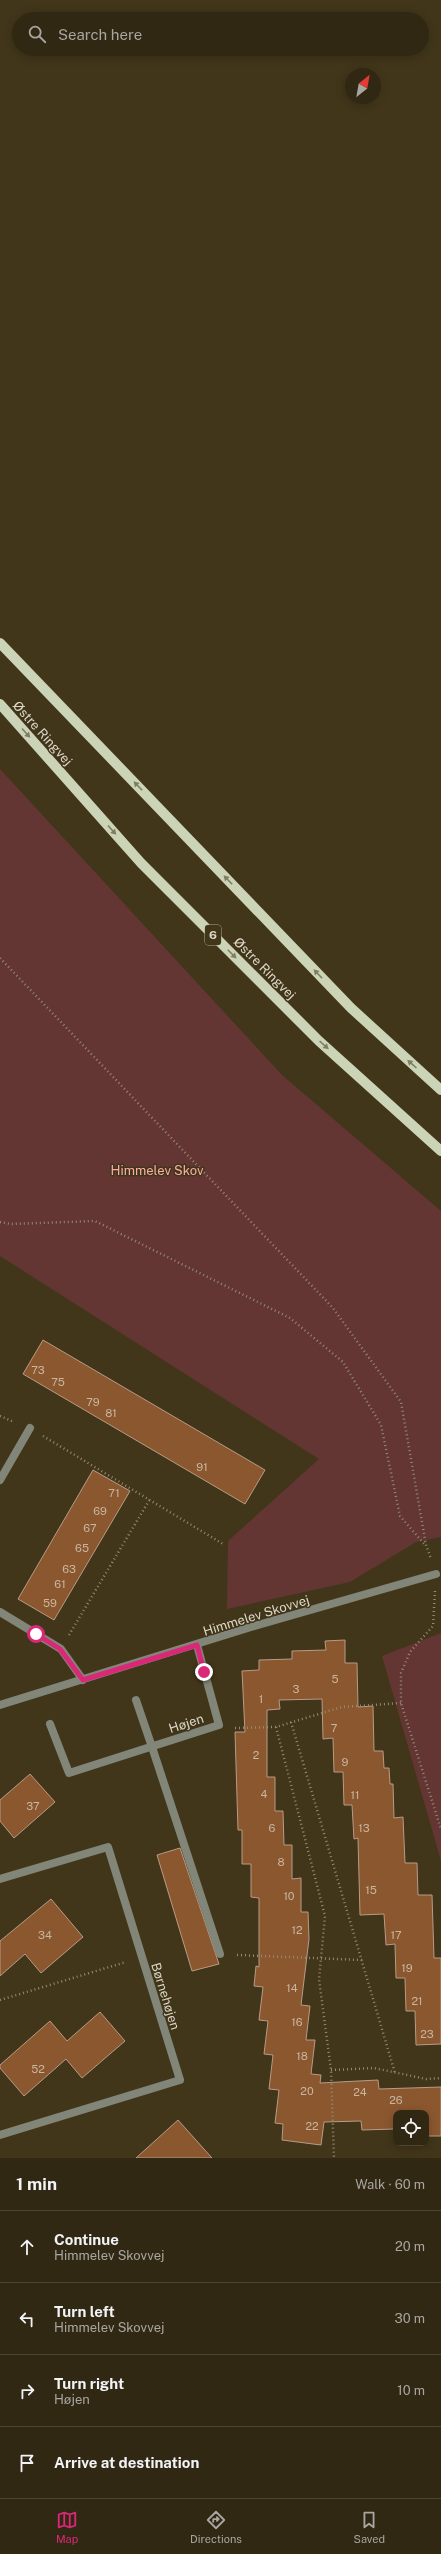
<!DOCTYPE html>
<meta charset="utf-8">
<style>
:root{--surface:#312814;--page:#39301d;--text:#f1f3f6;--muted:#a8a6a0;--line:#4c4434;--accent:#db2777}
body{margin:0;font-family:"Public Sans",sans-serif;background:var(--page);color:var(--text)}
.controls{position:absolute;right:12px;bottom:12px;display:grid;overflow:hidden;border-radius:8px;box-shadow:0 2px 10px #0003}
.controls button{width:36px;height:36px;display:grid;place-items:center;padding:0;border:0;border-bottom:1px solid var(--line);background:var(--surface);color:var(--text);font:20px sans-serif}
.compass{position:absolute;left:345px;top:68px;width:36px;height:36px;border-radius:50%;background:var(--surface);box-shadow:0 2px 10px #0003;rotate:31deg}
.stop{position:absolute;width:12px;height:12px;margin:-9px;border:3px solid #db2777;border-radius:50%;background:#fff}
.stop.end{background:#db2777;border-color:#fff;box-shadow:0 1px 4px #0008}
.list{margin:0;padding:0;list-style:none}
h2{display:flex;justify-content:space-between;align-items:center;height:52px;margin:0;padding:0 16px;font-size:17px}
h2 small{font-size:13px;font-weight:400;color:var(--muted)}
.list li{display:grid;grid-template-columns:26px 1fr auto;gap:12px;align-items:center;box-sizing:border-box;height:72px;padding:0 16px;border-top:1px solid var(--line)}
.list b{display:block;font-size:15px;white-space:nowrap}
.list p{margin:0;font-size:13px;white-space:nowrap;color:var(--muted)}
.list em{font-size:13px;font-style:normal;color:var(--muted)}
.icon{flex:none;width:22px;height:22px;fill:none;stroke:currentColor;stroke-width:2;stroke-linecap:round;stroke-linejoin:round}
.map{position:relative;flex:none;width:441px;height:2158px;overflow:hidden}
.search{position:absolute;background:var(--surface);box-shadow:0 2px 10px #0003;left:12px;right:12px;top:12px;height:44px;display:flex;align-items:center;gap:10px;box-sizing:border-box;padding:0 14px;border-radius:22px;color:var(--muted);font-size:15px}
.sheet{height:340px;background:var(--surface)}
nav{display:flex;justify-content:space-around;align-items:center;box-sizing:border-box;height:56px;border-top:1px solid var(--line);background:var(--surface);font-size:11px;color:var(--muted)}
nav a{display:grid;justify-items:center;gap:2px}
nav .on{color:var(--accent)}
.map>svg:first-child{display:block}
.green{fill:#633633}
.building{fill:#8b572f;stroke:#b89b87}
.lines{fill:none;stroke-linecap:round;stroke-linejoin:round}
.path{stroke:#938a75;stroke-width:2.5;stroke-dasharray:1 3;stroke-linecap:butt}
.lane{stroke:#828678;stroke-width:8}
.street{stroke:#828678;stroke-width:8}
.primary{stroke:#ccd4b8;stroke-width:10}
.oneway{fill:#807d61}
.route{stroke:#db2777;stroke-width:5}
.labels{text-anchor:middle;stroke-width:3;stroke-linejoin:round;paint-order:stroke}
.number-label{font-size:11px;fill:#c8b6a1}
.shield{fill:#41361a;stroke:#aea693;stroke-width:1}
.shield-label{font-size:12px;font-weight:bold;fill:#ddd6c7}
.street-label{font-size:13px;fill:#ddd6c7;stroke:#41361a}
.park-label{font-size:13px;fill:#fcaca7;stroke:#41361a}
</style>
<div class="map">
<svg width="441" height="2158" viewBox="0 0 441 2158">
<rect width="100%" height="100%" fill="#41361a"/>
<path class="green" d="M0 769 282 1075 441 1211V1537L416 1542 350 1582 227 1609 228 1541 319 1459 0 1256Z
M441 1633V1861L382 1656Z"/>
<path class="building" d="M43 1340 265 1470 245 1504 23 1374Z
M93 1470 130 1491 54 1620 18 1599Z
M345 1640V1663H357L358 1707 373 1706 374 1751H383L384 1768H389L390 1784H393L394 1818 403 1817 405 1863H417L418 1895H432L434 1958H441V2044L416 2045 415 2011H406L405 1978H396L395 1944 386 1945 384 1914 360 1915 358 1838 354 1839 352 1805H344L343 1772H334L333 1738 323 1739 322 1699 279 1700 280 1709 267 1710V1777H275V1811H283L284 1845H292V1879L301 1878V1912H308L309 1939 301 2005 310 2006 306 2040H315L311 2074 321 2075 320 2083 378 2080 379 2089 441 2087V2136H426V2113H396V2137L395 2129 362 2130 361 2121 324 2122 321 2145 282 2140 283 2124 275 2123 279 2090 269 2089 273 2055 264 2054 268 2021 259 2020 263 1987 254 1986 256 1966 259 1967V1898L251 1897V1864H242V1830H238L235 1732H245L242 1671 259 1670V1660L292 1659V1651L326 1650 325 1641Z
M30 1774 55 1802 14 1838 0 1821V1800Z
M180 1848 219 1964 192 1971 157 1855Z
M51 1899 83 1937 41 1973 25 1954 0 1976V1941Z
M100 2012 125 2041 82 2078 66 2059 24 2096 0 2068V2065L50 2021 67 2041Z
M178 2120 212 2158H136Z"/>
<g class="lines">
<path class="path" d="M0 958 333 1308 401 1402 426 1545 431 1559
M0 1222 11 1224 95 1221 290 1318 343 1362 381 1425 400 1516 425 1545
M0 1416 14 1422
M43 1436 223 1544
M435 1591 433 1626 410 1652 401 1673V1703L441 1829
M69 1635 150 1499
M291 1722 395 2073
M276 1727 325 1916 319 1979 331 2070 334 2158
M235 1728 276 1727 342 1707 401 1703
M237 1955 362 1960
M0 2000 126 1962
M331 2070 374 2068 426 2079 441 2078"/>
<path class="lane" d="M152 1747 220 1954"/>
<path class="street" d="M0 1480 30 1428
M0 1612 61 1649 83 1680
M136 1700 152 1747
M0 1705 251 1627 436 1574
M50 1724 69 1773 219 1725 197 1645
M0 1879 108 1847 180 2080 0 2135"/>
<path class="primary" d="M0 643 351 1008 441 1090
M0 704 141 863 319 1041 441 1151"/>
</g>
<defs><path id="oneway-solid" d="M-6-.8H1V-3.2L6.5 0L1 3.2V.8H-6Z"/></defs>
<g class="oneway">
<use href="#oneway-solid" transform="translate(26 733) rotate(48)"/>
<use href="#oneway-solid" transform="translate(138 786) rotate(-134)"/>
<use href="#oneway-solid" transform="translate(112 830) rotate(48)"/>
<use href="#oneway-solid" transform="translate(228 880) rotate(-134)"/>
<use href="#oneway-solid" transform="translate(232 954) rotate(45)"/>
<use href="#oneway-solid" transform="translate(318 974) rotate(-134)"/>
<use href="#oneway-solid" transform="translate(324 1045) rotate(42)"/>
<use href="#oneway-solid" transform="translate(412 1064) rotate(-138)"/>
</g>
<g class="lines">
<path class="route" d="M36 1634 60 1649 83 1680 197 1645 204 1672"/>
</g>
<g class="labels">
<g class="number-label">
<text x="38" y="1374">73</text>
<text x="58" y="1386">75</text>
<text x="93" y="1406">79</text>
<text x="111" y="1417">81</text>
<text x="202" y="1471">91</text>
<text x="114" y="1497">71</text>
<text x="100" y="1515">69</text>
<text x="90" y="1532">67</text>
<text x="82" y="1552">65</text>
<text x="69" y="1573">63</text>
<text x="60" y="1588">61</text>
<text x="50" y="1607">59</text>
<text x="335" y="1683">5</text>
<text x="296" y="1693">3</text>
<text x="261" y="1703">1</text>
<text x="334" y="1732">7</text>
<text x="256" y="1759">2</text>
<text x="345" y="1766">9</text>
<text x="264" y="1798">4</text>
<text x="355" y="1799">11</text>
<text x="33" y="1810">37</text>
<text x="272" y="1832">6</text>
<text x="364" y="1832">13</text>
<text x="281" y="1866">8</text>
<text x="371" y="1894">15</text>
<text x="289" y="1900">10</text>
<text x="297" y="1934">12</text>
<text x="45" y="1939">34</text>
<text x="396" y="1939">17</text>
<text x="407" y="1972">19</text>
<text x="292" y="1992">14</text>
<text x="417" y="2005">21</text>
<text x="297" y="2026">16</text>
<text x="427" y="2038">23</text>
<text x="302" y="2060">18</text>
<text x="38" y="2073">52</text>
<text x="307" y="2095">20</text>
<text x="360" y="2096">24</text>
<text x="396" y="2104">26</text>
<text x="312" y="2130">22</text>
</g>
<rect class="shield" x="205" y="925" width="16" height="20" rx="3"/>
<g class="shield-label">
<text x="213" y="939">6</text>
</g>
<g class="street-label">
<text transform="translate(43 733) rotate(48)" y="5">Østre Ringvej</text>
<text transform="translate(265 968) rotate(45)" y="5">Østre Ringvej</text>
<text transform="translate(256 1615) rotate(-17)" y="5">Himmelev Skovvej</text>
<text transform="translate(186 1723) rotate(-18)" y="5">Højen</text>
<text transform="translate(166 1996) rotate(73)" y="5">Børnehøjen</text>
</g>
<g class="park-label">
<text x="157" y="1175">Himmelev Skov</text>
</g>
</g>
</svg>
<div class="controls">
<button><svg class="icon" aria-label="locate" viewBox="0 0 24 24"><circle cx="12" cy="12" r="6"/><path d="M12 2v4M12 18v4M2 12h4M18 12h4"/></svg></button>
</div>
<svg class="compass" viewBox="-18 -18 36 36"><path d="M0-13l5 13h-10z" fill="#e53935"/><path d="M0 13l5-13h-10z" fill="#a8a6a0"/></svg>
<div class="stop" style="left:36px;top:1634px"></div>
<div class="stop end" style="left:204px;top:1672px"></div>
<div class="search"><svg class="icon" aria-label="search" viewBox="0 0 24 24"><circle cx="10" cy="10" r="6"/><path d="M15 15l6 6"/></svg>Search here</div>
</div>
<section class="sheet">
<h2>1 min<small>Walk · 60 m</small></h2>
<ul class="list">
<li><svg class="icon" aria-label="ahead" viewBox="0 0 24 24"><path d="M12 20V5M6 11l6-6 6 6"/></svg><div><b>Continue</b><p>Himmelev Skovvej</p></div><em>20 m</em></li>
<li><svg class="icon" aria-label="left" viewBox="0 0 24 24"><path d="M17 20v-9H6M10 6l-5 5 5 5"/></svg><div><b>Turn left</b><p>Himmelev Skovvej</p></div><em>30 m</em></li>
<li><svg class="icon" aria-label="right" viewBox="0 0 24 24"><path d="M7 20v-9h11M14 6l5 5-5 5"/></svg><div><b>Turn right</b><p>Højen</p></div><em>10 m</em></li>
<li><svg class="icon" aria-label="arrive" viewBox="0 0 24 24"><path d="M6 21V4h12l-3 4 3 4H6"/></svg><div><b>Arrive at destination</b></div></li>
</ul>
</section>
<nav>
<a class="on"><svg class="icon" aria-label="map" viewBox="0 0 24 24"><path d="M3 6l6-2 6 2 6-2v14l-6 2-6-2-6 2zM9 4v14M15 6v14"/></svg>Map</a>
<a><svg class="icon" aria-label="directions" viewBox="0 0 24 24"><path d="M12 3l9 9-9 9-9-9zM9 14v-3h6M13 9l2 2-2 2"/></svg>Directions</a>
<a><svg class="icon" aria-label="saved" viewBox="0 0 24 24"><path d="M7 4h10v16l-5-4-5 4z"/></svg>Saved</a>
</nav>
